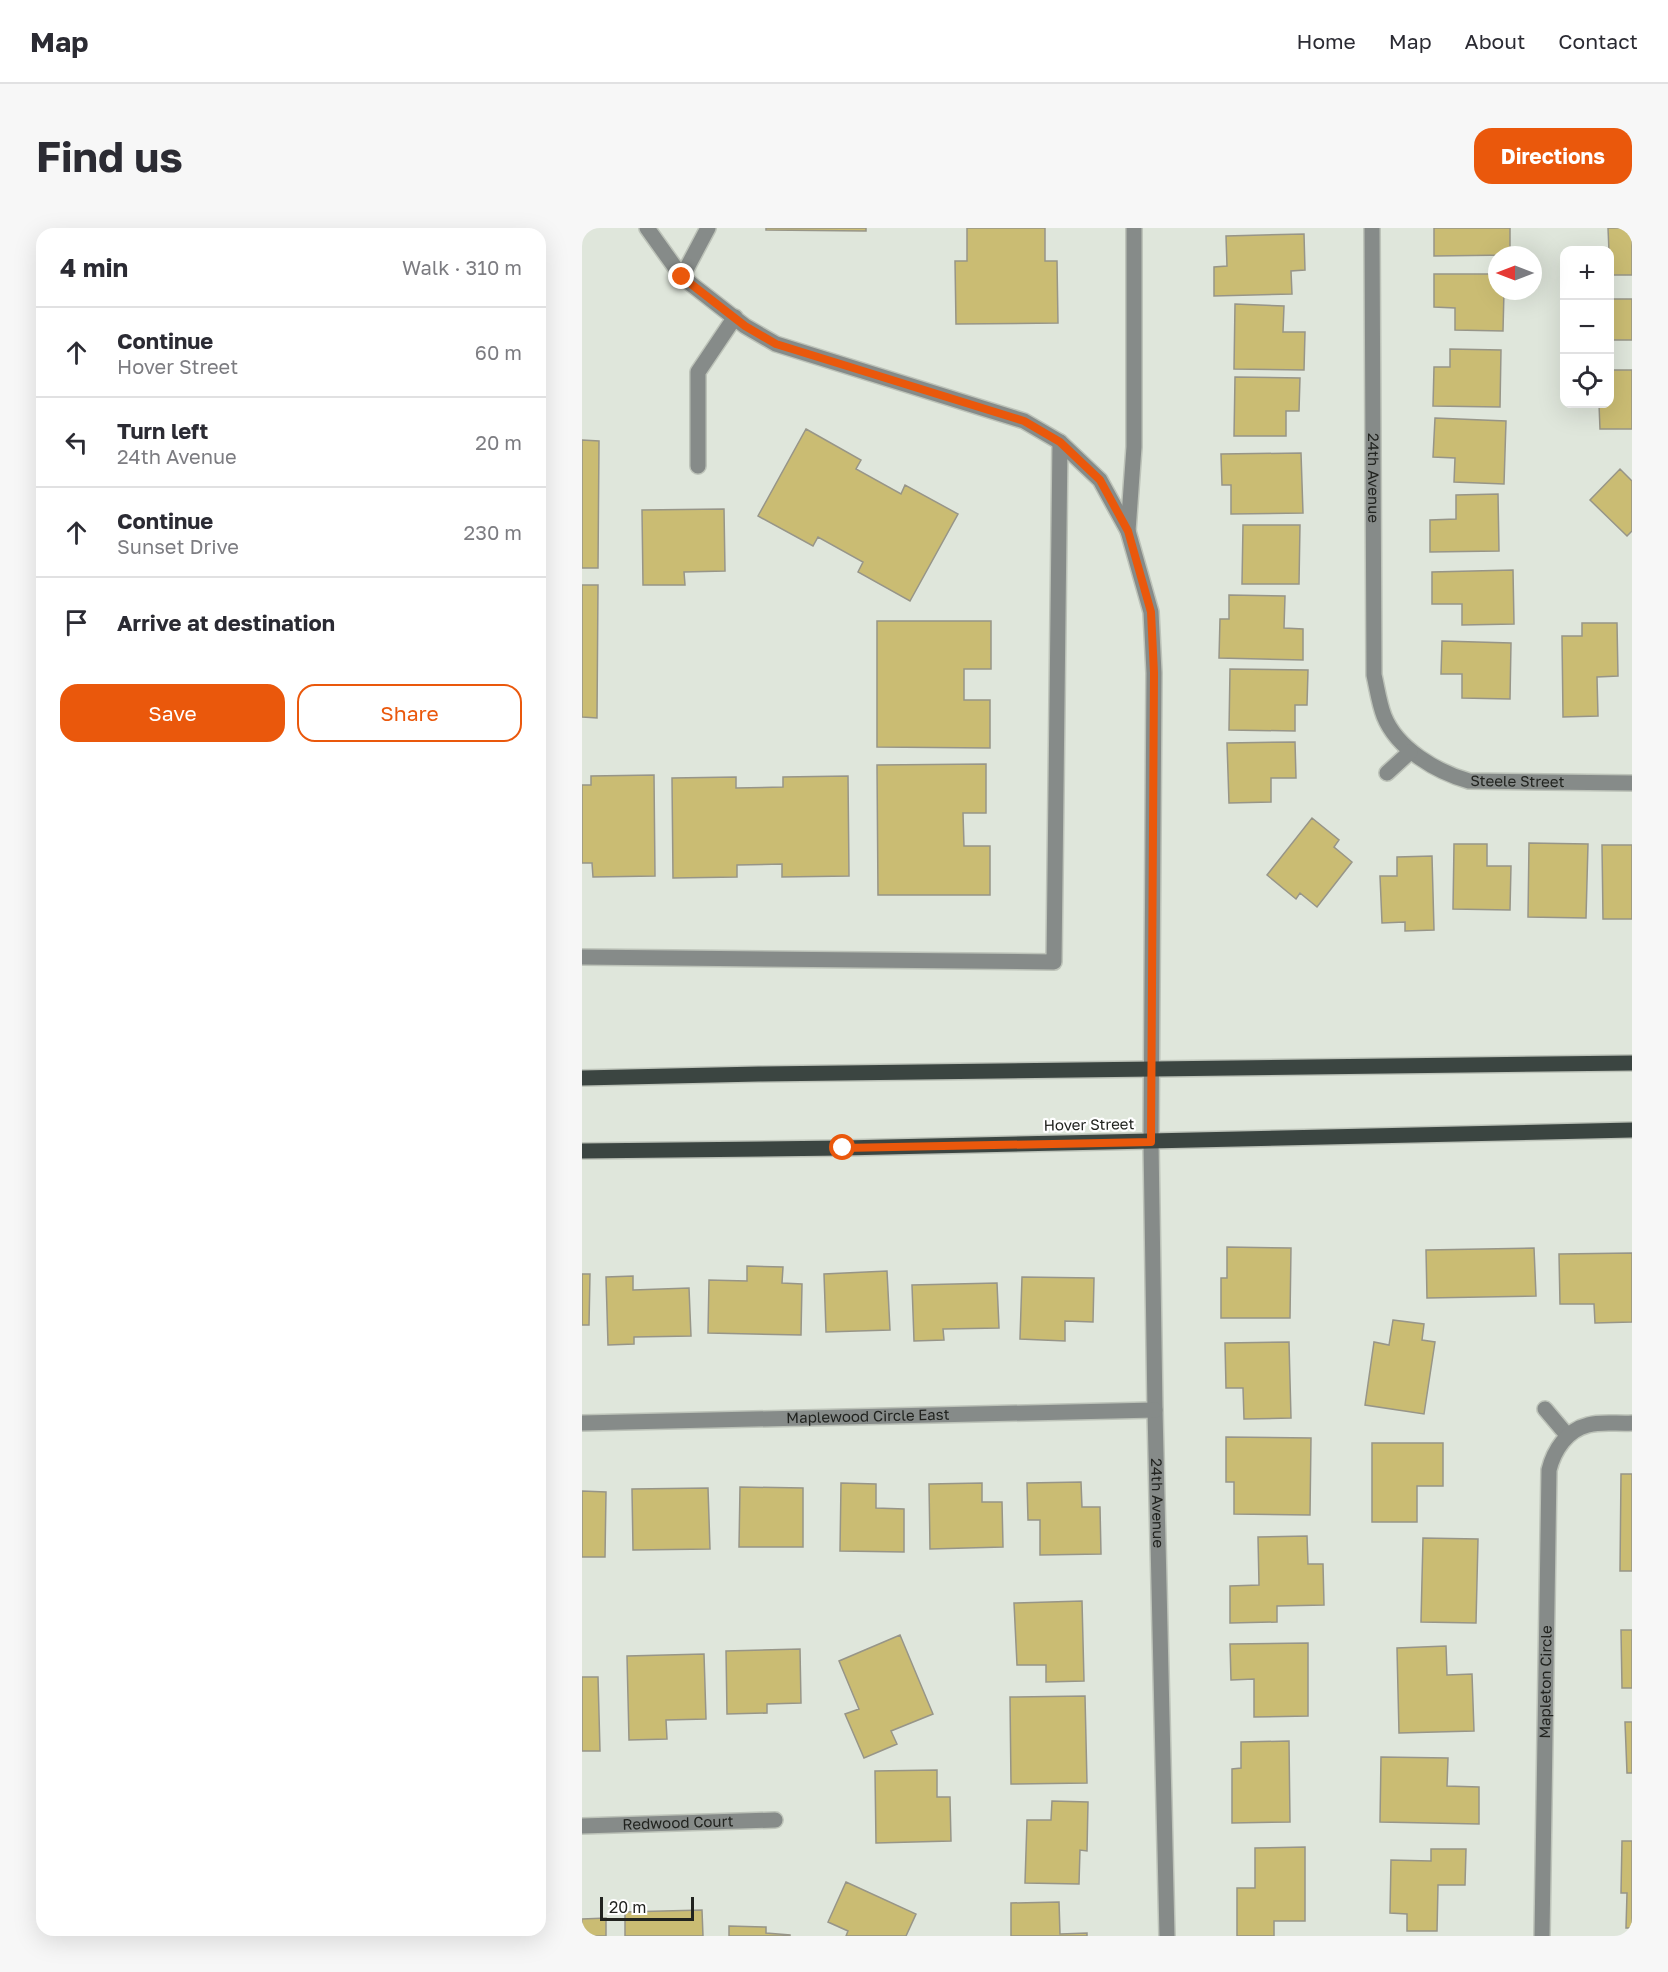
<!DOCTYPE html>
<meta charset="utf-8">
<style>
:root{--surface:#fff;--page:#f7f7f7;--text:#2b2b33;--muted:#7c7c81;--line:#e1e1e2;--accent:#ea580c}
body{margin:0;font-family:"Golos Text",sans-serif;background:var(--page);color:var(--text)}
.controls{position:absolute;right:18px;top:18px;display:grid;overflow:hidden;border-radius:12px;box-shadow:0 6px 24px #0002}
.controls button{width:54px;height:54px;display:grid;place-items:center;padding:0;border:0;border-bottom:2px solid var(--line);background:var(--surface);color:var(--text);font:30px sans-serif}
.compass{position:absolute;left:906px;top:18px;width:54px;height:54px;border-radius:50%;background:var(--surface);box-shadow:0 6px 24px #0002;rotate:270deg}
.scale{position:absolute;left:18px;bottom:15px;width:94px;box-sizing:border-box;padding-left:6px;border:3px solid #21231f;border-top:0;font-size:16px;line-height:21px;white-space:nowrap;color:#21231f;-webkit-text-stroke:4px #fff;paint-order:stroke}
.stop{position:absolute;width:18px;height:18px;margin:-14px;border:4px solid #ea580c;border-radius:50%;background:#fff}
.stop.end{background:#ea580c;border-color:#fff;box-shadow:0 2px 6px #0008}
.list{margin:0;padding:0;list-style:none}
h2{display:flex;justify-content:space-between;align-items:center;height:78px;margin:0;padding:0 24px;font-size:26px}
h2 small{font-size:20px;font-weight:400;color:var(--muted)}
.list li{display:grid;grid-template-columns:39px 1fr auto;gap:18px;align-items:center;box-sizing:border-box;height:90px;padding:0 24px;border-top:2px solid var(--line)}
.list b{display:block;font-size:22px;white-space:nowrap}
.list p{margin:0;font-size:20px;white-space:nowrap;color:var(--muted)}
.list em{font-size:20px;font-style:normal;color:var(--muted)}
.actions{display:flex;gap:12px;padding:18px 24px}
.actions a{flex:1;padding:14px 0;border:2px solid var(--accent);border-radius:18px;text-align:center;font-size:21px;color:var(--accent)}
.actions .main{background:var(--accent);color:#fff}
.icon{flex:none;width:33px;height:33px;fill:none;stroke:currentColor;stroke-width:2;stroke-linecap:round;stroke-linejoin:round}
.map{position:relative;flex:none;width:1050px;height:1708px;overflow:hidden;border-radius:18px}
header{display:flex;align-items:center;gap:36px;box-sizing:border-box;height:84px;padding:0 30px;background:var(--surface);border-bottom:2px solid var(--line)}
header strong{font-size:28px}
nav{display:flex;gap:33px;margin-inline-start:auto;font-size:21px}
.intro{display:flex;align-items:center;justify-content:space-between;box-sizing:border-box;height:144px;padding:0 36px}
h1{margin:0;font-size:42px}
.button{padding:15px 27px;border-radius:18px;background:var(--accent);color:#fff;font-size:21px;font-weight:700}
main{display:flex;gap:36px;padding:0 36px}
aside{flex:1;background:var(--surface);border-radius:18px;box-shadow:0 6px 24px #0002}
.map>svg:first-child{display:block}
.building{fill:#cabc73;stroke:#979588;stroke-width:1.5}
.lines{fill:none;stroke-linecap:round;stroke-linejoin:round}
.minor-casing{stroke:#bdc3b9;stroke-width:18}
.major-casing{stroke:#bdc3b9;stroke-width:18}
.minor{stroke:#868b89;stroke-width:15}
.major{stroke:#3b4541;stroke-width:15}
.route{stroke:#ea580c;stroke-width:8}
.labels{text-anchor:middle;stroke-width:4.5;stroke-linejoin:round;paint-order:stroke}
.street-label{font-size:15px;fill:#21231f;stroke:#fff}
</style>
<header>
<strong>Map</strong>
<nav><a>Home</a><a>Map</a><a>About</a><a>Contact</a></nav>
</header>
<div class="intro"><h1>Find us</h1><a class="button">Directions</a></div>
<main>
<aside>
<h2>4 min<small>Walk · 310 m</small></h2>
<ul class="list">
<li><svg class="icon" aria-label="ahead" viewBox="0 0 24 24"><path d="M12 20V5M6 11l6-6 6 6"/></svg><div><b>Continue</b><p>Hover Street</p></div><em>60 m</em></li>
<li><svg class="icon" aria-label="left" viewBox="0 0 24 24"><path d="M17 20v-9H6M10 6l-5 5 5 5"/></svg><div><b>Turn left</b><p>24th Avenue</p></div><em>20 m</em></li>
<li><svg class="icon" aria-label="ahead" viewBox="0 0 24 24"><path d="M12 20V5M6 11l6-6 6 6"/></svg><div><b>Continue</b><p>Sunset Drive</p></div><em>230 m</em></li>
<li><svg class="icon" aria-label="arrive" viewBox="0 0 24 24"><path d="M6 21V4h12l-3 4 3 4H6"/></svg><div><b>Arrive at destination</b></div></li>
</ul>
<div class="actions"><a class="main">Save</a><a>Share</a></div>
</aside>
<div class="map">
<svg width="1050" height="1708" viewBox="0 0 1050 1708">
<rect width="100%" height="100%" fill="#dfe6db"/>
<path class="building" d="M184 0H284V3L184 2Z
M385 0H463V33H475L476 95 374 96 373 33H385Z
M852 0H928V27L852 28Z
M1026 0H1050V47H1028Z
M722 6 723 42 709 43 710 66 632 68V39L645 38 644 8Z
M852 46H915V63H922L921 103 873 102V80L852 79Z
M1028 71H1050V112H1028Z
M653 76 702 78 701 104H723L722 142 652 141Z
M868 121 919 122 918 179 851 178 852 139H868Z
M1028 142H1050V201H1018L1017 176H1028Z
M653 149 718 150 717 183H704V208H652Z
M853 190 924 193 922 256 872 254 873 230 851 229Z
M224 201 279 232 274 241 319 266 323 257 376 286 328 373 276 344 281 334 236 309 231 318 176 288Z
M0 212 17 213 16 340H0Z
M719 225 721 285 649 286V257H640L639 226Z
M1038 241 1050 253V303L1045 308 1008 272Z
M916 266 917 323 848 324V292L874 291V267Z
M142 281 143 343 102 344 103 357H61L60 282Z
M661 297H718L717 356H660Z
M931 342 932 396 880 397V376H850V344Z
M0 357H16L15 490 0 489Z
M647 367 703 368 702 400 721 401V432L637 430 638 391H647Z
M295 393H409V441H382V472H408V520L295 519Z
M1000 395H1035L1036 448 1015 449 1016 488 981 489 980 408H1000Z
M860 413 929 415 928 471 880 470V446H859Z
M648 441 726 442 725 477H713V503L647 502Z
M713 514 714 550H689V574L647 575 645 515Z
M404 536V585H381L382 618H408V667H296L295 537Z
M72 547 73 648 11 649 10 635H0V557H9V548Z
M266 548 267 648 200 649V636L155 637V649L91 650 90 550 154 549V560L201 559V549Z
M730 590 757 612 752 619 770 634 735 679 718 665 714 671 685 647Z
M947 615 1006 616 1004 690 946 689Z
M872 616H905V638H929L928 682 871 681Z
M1020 617H1050V691H1021Z
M850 628 852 702 823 703V694L800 695 798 648H815V629Z
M645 1019 709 1020 708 1090H639V1050H645Z
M952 1020 954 1068 845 1070 844 1022Z
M1050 1025V1094L1013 1095 1012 1076H978L977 1026Z
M165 1038 201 1039 200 1055 220 1056 219 1107 126 1105 127 1052 165 1053Z
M305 1043 308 1102 244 1104 242 1046Z
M0 1046H8L7 1097H0Z
M51 1048V1062L107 1060 109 1108 52 1109V1116L26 1117 24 1049Z
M440 1049 512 1050 511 1094 483 1093V1113L438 1111Z
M415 1055 417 1100 361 1101 362 1112 332 1113 330 1057Z
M811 1092 842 1096 840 1112 853 1114 842 1186 783 1177 792 1114 807 1117Z
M707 1114 709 1190 662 1191 661 1160H644L643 1115Z
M644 1209 729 1210 728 1287 652 1286V1254H644Z
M790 1215H861V1258H835V1294H790Z
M1039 1246H1050V1343H1038Z
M499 1254 500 1279H518L519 1326 458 1327V1292H446L445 1255Z
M259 1255 294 1256V1280L322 1281V1324L258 1323Z
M400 1255V1274H420L421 1319 348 1321 347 1256Z
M158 1259 221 1260V1319H157Z
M126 1260 128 1321 51 1322 50 1261Z
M0 1263 24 1264 23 1329H0Z
M725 1308 726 1336H741L742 1377 695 1378V1394L648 1395V1358L677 1357 676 1309Z
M841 1310 896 1311 894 1395 839 1394Z
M500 1373 502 1453 464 1454V1437H435L432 1375Z
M1039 1402H1050V1460H1040Z
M318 1407 351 1486 309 1503 315 1516 282 1530 263 1486 277 1481 257 1433Z
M726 1415V1488L672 1489V1451L649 1452 648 1416Z
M864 1418 865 1447 890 1446 892 1503 817 1505 815 1420Z
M218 1421 219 1475 185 1476V1485L145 1486 144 1423Z
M122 1426 124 1491 84 1492 85 1511 47 1512 45 1428Z
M0 1449H16L18 1523H0Z
M503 1468 505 1555 429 1556 428 1469Z
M1043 1494H1050V1545H1045Z
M707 1513 708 1594 650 1595V1541L659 1540V1514Z
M799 1529 866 1530 865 1558 897 1559V1596L798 1594Z
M355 1542V1569H368L369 1613 294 1615 293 1543Z
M470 1573 506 1574 505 1623 498 1622 497 1656 443 1655 445 1592H469Z
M1040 1613H1050V1700H1044L1045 1665H1039Z
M723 1619V1693H692V1708H655V1660H673V1620Z
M849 1621H884L883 1657H856L855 1703H825V1686L808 1685 809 1632 849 1633Z
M264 1654 334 1686 324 1708H264L266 1703 246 1694Z
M477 1674 478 1706 505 1705V1708H429V1675Z
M120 1682 121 1708H43V1684Z
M24 1690V1708H0V1691Z
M147 1698 184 1699V1705L208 1707V1708H147Z"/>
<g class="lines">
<g class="minor-casing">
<g id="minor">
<path id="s1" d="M65 0 100 49 163 98 194 116 442 193 478 214 518 252 546 303 569 384 572 445 569 914 573 1182 585 1708"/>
<path id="s2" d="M790 0 792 447C795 460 797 475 802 488 815 521 855 544 887 553L1050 555"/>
<path d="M100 49 126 0"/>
<path d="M116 238V144L153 89"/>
<path d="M546 303 552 219V0"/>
<path d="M805 545 828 524"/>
<path d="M0 729 472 734 478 214"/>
<path d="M963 1181 985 1207"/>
<path id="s3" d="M0 1195 573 1182"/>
<path id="s4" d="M0 1598 193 1592"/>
<path id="s5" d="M960 1708 967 1242C972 1222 985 1202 1006 1197 1019 1193 1036 1196 1050 1195"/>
</g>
</g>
<g class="major-casing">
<path id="major" d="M0 850 177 846 1050 835
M0 923 261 920 1050 902"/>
</g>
<use href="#minor" class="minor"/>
<use href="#major" class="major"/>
</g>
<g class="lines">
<path class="route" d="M100 49 163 98 194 116 442 193 478 214 518 252 546 303 569 384 572 445 569 914 261 920"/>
</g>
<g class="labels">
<g class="street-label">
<text dy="5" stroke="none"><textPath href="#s2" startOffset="250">24th Avenue</textPath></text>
<text dy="5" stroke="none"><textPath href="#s2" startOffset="648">Steele Street</textPath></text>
<text transform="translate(507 897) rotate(-1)" y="5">Hover Street</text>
<text dy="5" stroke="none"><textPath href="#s3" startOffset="286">Maplewood Circle East</textPath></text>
<text dy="5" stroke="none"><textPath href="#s1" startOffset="1566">24th Avenue</textPath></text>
<text dy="5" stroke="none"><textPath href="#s5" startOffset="254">Mapleton Circle</textPath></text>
<text dy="5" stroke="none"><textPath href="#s4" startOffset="96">Redwood Court</textPath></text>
</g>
</g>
</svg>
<div class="controls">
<button>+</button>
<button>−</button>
<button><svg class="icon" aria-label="locate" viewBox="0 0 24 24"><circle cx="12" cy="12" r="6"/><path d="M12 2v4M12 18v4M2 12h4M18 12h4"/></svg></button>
</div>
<svg class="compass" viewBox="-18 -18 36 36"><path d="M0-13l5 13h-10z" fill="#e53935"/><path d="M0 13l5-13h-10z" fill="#7c7c81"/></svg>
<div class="scale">20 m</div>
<div class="stop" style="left:261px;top:920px"></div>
<div class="stop end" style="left:100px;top:49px"></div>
</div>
</main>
